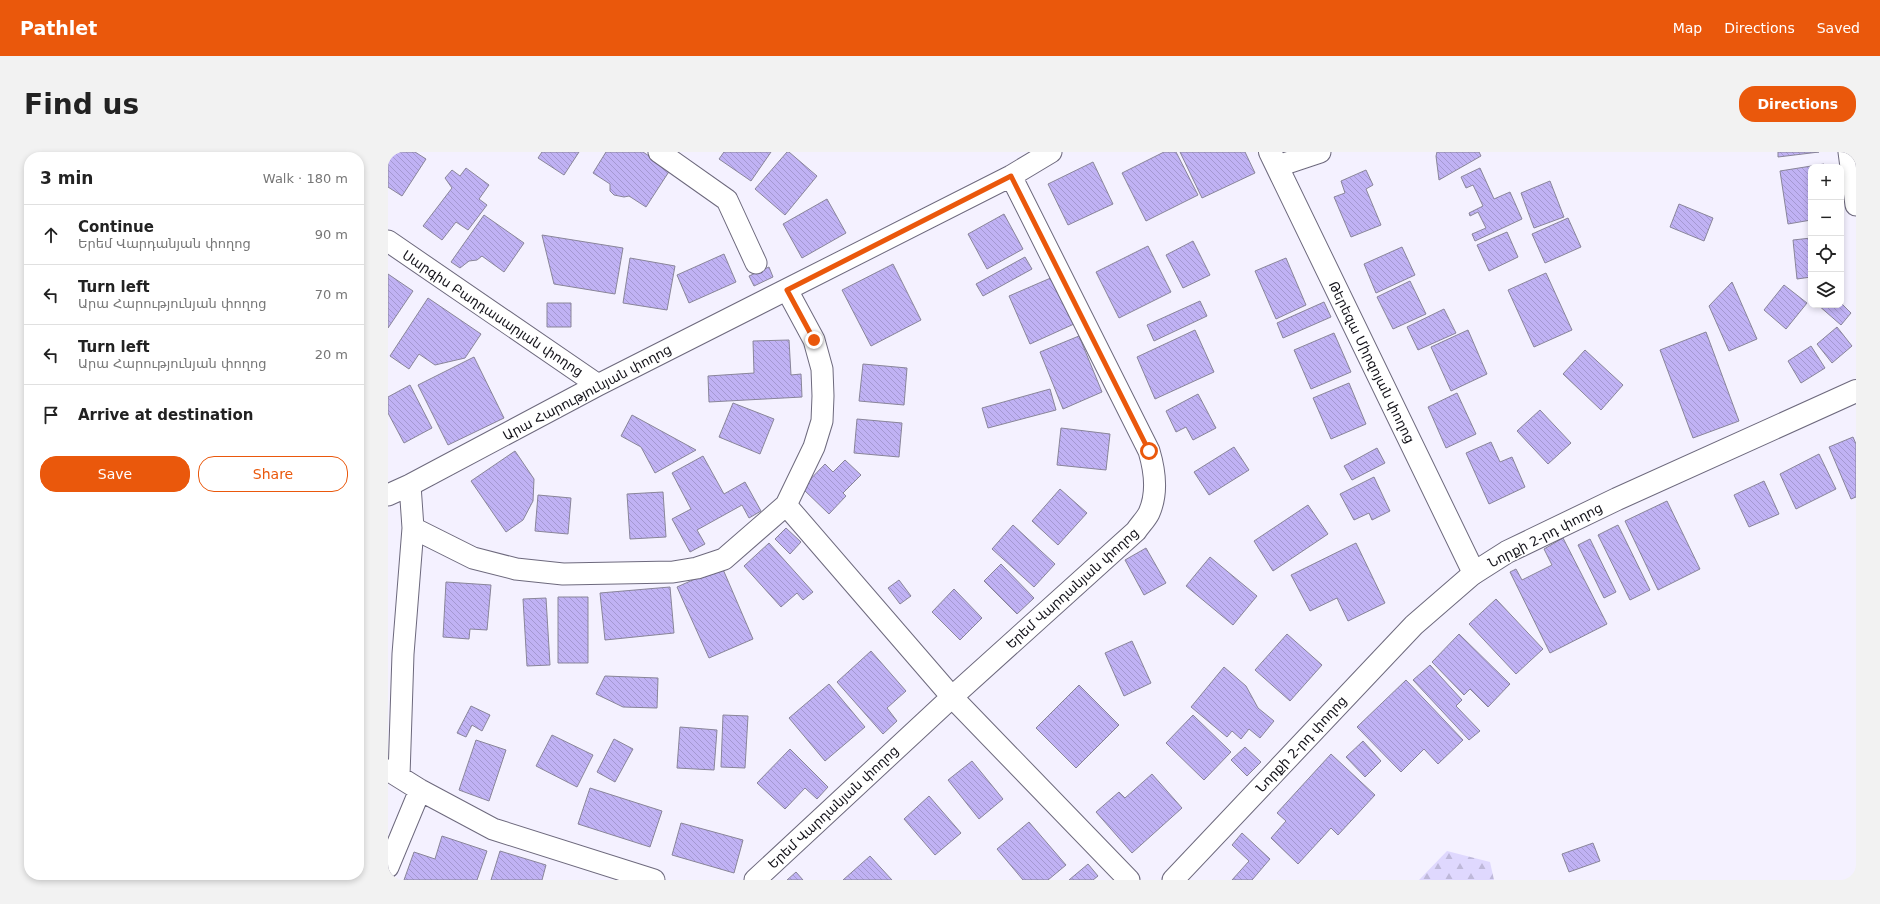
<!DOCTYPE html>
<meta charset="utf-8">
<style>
:root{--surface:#fff;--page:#f2f2f2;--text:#222;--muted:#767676;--line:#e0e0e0;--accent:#ea580c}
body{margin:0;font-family:"DejaVu Sans","Noto Sans Armenian",sans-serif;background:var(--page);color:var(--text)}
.controls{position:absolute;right:12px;top:12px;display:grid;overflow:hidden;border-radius:8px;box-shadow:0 2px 6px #0003}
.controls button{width:36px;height:36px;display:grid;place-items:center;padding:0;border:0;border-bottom:1px solid var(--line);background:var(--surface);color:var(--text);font:20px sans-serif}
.stop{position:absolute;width:12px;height:12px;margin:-9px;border:3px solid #ea580c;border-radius:50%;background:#fff}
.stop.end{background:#ea580c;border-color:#fff;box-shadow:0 1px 4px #0008}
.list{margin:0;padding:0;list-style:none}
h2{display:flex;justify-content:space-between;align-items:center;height:52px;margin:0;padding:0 16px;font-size:17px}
h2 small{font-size:13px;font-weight:400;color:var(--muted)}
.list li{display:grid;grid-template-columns:26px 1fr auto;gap:12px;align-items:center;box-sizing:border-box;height:60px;padding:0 16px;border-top:1px solid var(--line)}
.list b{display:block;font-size:15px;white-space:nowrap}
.list p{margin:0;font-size:13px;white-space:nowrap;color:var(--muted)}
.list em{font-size:13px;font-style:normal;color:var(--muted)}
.actions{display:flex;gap:8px;padding:12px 16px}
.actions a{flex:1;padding:9px 0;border:1px solid var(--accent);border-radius:16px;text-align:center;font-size:14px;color:var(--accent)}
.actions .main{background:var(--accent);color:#fff}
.icon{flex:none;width:22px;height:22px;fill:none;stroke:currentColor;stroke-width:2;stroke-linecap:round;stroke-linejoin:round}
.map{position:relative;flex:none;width:1468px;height:728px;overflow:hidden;border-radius:16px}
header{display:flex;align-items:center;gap:24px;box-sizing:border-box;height:56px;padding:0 20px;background:var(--accent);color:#fff}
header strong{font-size:19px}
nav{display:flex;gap:22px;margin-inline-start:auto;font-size:14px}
.intro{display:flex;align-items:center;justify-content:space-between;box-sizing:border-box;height:96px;padding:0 24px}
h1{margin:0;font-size:28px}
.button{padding:10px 18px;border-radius:16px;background:var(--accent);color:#fff;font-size:14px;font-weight:700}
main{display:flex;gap:24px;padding:0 24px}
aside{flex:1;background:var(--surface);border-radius:16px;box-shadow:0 2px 6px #0003}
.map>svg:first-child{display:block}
.forest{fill:url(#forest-firs)}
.building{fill:url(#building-back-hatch);stroke:#898599}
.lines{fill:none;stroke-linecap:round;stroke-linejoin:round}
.minor-casing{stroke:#6d697d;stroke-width:23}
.tertiary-casing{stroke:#6d697d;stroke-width:24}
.minor{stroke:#fff;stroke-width:21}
.tertiary{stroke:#fff;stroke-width:22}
.route{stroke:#ea580c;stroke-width:5}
.labels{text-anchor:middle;stroke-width:3;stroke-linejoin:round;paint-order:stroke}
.street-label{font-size:13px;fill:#131219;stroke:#fff}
</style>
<header>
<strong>Pathlet</strong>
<nav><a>Map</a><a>Directions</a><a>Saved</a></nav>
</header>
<div class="intro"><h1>Find us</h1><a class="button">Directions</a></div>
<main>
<aside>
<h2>3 min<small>Walk · 180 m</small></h2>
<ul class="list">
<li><svg class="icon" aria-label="ahead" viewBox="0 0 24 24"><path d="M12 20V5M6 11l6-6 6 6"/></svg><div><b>Continue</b><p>Երեմ Վարդանյան փողոց</p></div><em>90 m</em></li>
<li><svg class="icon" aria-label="left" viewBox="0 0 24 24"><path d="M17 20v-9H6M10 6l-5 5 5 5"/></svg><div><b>Turn left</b><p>Արա Հարությունյան փողոց</p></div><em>70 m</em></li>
<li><svg class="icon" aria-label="left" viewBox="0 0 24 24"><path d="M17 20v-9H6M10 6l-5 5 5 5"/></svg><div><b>Turn left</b><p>Արա Հարությունյան փողոց</p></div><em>20 m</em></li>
<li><svg class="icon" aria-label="arrive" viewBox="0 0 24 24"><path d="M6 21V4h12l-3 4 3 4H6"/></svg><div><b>Arrive at destination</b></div></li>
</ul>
<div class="actions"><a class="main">Save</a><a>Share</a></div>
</aside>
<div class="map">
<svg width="1468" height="728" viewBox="0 0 1468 728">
<defs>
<pattern id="forest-firs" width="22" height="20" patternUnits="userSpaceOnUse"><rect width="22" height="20" fill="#dfd8fe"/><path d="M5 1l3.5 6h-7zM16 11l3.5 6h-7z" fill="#beb8d9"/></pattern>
<pattern id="building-back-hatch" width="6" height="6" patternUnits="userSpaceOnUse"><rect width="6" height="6" fill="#c0b2f4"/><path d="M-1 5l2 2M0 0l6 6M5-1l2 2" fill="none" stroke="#a498d1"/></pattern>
</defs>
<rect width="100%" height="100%" fill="#f4f1ff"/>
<path class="forest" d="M1059 699 1102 710 1106 728H1031Z"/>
<path class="building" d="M0 0H27L38 7 14 44 0 35Z
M154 0H191L176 23 150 6Z
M218 0H255L282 18 258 55 241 44 236 45 226 43 222 39V32L205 21Z
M336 0H383L363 29 331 7Z
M399 0H401L429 24 397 63 367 37Z
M776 0H788L810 43 758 69 734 21Z
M792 0H857L867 21 814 46Z
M1049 0H1091L1093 4 1051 28 1048 4Z
M1390 0H1431L1390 5Z
M705 10 725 52 680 73 660 32Z
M1436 12V15H1423V68L1400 72 1392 19Z
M78 16 101 33 91 47 99 53 80 78 68 70 54 88 35 74 64 36 57 26 64 18 72 24Z
M1092 16 1106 47 1122 40 1134 67 1087 89 1084 82 1098 76 1090 60 1082 64 1081 61 1095 54 1085 33 1078 36 1073 25Z
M978 18 985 33 978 37 993 73 963 85 946 45 957 41 953 29Z
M1162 29 1176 65 1146 76 1133 41Z
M439 47 458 81 414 106 395 72Z
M1291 52 1325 66 1316 89 1282 75Z
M616 62 635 97 599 117 580 82Z
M96 63 136 91 116 120 94 104 89 108 81 109 72 116 63 110Z
M1180 66 1193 95 1157 111 1144 82Z
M1119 80 1130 105 1101 119 1089 93Z
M154 83 235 96 227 142 166 132Z
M1423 86V125L1409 127 1405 88Z
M805 89 822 123 795 136 778 103Z
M760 94 783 140 731 166 708 120Z
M1014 95 1027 123 988 141 976 112Z
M336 102 348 130 301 151 289 123Z
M637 105 644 117 595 144 588 132Z
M242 106 287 114 279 158 235 151Z
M898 106 918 153 888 167 867 119Z
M505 112 533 168 483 194 454 138Z
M381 115 385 125 366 134 361 124Z
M1158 121 1184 178 1146 195 1120 138Z
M0 122 25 139 0 176Z
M665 125 686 172 642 192 621 144Z
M1022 129 1038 162 1005 177 989 145Z
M1344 130 1369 187 1341 199 1321 154Z
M1396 133 1419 151 1398 177 1376 158Z
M40 146 93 182 77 206 47 213 31 202 21 217 2 204Z
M812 149 819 164 766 189 759 173Z
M936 150 943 165 895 186 889 171Z
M159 151H183V175H159Z
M1453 151 1463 161 1453 173 1430 153H1453Z
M1056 157 1068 181 1030 198 1019 175Z
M1449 175 1464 194 1444 211 1429 192Z
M807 178 826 220 767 247 749 205Z
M1080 178 1099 222 1063 239 1043 195Z
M1318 180 1351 269 1305 286 1272 198Z
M946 181 963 220 923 237 906 198Z
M691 184 714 240 675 257 652 200Z
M401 188 403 223 413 222 414 245 321 250 320 224 366 221 365 189Z
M1423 194 1437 216 1413 231 1400 209Z
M1197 198 1235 233 1213 258 1175 222Z
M86 205 116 266 60 293 30 233Z
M475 212 519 216 516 253 471 249Z
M961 231 978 272 943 287 925 246Z
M22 233 44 276 16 291 0 261V245Z
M662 237 668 258 600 276 594 256Z
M1069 241 1088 282 1058 296 1040 255Z
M810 242 828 276 805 288 798 275 788 280 778 259Z
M345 251 386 267 372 302 331 285Z
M1152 258 1183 291 1160 312 1129 279Z
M244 263 308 298 267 321 253 295 233 284Z
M469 267 514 271 511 305 466 301Z
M673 276 722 282 718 318 669 313Z
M1465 285 1468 292V345L1463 347 1441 295Z
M1103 290 1112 310 1124 305 1137 335 1101 352 1078 301Z
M846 295 861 318 821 343 806 320Z
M989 296 997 311 964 328 956 314Z
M127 299 146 327 145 349 135 368 118 380 83 329Z
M1431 302 1448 337 1408 357 1392 322Z
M315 304 336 342 357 330 373 359 361 366 354 353 309 378 317 392 302 400 284 367 303 357 284 321Z
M457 308 473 323 455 341 458 344 441 362 414 336 437 312 445 320Z
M986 325 1002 359 984 368 981 361 966 368 952 342Z
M1376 329 1391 362 1361 375 1346 343Z
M672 337 699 361 670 393 644 369Z
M275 340 278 385 242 387 239 342Z
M150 343 183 346 180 382 147 379Z
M1279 349 1312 417 1270 438 1237 369Z
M920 353 940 382 885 419 866 389Z
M625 373 667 412 646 435 604 397Z
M1230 373 1262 438 1242 448 1210 383Z
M398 376 413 390 402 402 387 387Z
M1175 386 1219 472 1162 501 1122 420 1128 417 1134 428 1164 413 1156 397Z
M1202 387 1228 440 1216 446 1190 393Z
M381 391 425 440 415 448 409 441 393 455 356 414Z
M968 391 997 451 960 469 949 446 922 459 903 423Z
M758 396 778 431 756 443 737 408Z
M822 405 869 444 845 473 798 434Z
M613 412 646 446 629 462 596 429Z
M334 415 365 487 321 506 289 435Z
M511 428 523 444 512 452 500 436Z
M58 430 103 433 99 478 82 477 81 487 55 485Z
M282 435 286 481 217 488 212 441Z
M566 437 594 466 572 488 544 460Z
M170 445H200V511H170Z
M158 446 162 513 139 514 135 447Z
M1108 447 1155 497 1128 522 1081 472Z
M899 482 934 513 902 549 867 518Z
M1071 482 1122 532 1100 555 1082 537 1076 543 1044 510Z
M744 489 763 531 736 544 717 501Z
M483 499 518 539 499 556 509 569 495 582 449 530Z
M1042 513 1074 548 1068 554 1092 579 1081 588 1025 528Z
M836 515 858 534 870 556 886 569 872 586 861 577 853 587 844 579 839 585 803 555Z
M217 524 270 526 269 556 235 555 208 542Z
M1018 528 1075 588 1050 612 1036 597 1013 620 969 575Z
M441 532 477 575 437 609 401 566Z
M691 533 731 573 688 616 648 576Z
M83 554 102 563 94 579 84 573 78 585 69 581Z
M335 563 360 564 357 616 333 615Z
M805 563 843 600 816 628 778 591Z
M292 575 329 578 326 618 289 616Z
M164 583 205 603 189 635 148 614Z
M226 587 245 597 227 630 209 620Z
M88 588 118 598 101 649 71 638Z
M975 589 993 609 977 625 958 605Z
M857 595 873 610 859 624 843 608Z
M402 597 440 635 429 647 417 636 397 657 369 631Z
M943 602 987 643 950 683 943 676 910 712 883 686 898 669 889 661Z
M584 609 615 647 591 667 560 628Z
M764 622 794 656 744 701 708 660 731 640 737 646Z
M202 636 274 659 262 695 190 672Z
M541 644 573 681 547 703 516 667Z
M641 670 678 713 660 728H635L609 697Z
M293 671 355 688 346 721 284 703Z
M854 681 882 707 864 728H844L861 709 844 693Z
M54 684 99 699 89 728H16L26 700 47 707Z
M1205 691 1212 709 1181 720 1174 702Z
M112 699 158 713 154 728H103Z
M482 704 504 728H455Z
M700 712 710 724 705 728H681Z
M408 720 415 728H399Z"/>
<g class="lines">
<g class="minor-casing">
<path id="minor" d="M271 0 339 48 368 111
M1461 0 1468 53
M890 14 932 0
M0 89 210 233
M0 343 22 333 210 233 623 24 663 0
M398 353 564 545 741 728
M25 376 85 406 128 417 175 422 285 420 309 416 336 407 398 353 426 295 434 269 435 244 434 217 426 188 399 138
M0 618 32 638 105 677 266 728
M11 624 15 502 25 376 22 333
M0 715 32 638
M367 728 564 545 748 379C752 373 758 367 761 361 770 341 767 319 761 299L623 24
M785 728 1026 473 1086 421"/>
</g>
<g class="tertiary-casing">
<path id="tertiary" d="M882 0 1086 421 1119 400 1229 347 1468 239"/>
</g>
<use href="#minor" class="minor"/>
<use href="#tertiary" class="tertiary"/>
</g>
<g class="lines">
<path class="route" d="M426 188 399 138 623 24 761 299"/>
</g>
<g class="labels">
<g class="street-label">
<text transform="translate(105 161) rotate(34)" y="5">Սարգիս Բաղդասարյան փողոց</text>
<text transform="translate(984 210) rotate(64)" y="5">Թերեզա Միրզոյան փողոց</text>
<text transform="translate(199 240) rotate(-28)" y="5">Արա Հարությունյան փողոց</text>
<text transform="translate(1157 383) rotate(-27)" y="5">Նորքի 2-րդ փողոց</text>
<text transform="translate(684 436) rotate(-42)" y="5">Երեմ Վարդանյան փողոց</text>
<text transform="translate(913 592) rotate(-47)" y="5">Նորքի 2-րդ փողոց</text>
<text transform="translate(445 655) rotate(-43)" y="5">Երեմ Վարդանյան փողոց</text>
</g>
</g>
</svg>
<div class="controls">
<button>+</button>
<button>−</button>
<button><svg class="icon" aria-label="locate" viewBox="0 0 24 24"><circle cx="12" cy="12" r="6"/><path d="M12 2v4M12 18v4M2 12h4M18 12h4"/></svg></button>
<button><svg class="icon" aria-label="layers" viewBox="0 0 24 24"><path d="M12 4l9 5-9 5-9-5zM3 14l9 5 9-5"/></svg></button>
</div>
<div class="stop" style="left:761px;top:299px"></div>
<div class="stop end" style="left:426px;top:188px"></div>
</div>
</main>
